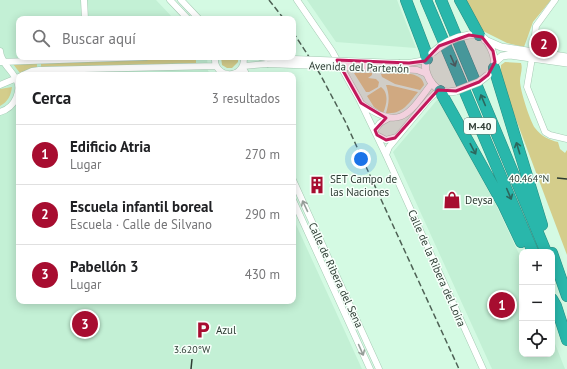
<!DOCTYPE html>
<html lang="es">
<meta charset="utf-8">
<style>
:root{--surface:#fff;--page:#f6f6f6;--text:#202124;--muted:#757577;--line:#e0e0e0;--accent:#a70d30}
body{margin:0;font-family:"PT Sans",sans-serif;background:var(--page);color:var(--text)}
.controls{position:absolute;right:12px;bottom:12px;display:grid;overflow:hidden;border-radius:8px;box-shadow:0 2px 10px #0003}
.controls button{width:36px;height:36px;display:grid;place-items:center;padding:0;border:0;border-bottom:1px solid var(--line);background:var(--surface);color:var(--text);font:20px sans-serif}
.you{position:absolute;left:361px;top:159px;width:14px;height:14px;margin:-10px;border:3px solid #fff;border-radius:50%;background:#1a73e8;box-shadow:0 0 0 6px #1a73e833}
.badge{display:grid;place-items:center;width:26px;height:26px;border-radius:50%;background:var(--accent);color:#fff;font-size:13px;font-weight:700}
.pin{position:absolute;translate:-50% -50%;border:2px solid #fff;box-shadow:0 1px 4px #0006}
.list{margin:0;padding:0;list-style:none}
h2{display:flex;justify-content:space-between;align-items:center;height:52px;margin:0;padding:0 16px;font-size:17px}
h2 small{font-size:13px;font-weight:400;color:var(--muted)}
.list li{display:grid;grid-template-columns:26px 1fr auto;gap:12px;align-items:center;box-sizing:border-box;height:60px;padding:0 16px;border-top:1px solid var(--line)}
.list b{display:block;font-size:15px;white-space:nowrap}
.list p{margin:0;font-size:13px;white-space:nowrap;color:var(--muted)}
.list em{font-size:13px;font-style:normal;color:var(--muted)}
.icon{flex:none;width:22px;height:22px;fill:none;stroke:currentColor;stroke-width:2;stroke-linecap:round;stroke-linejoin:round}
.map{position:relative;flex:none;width:567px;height:369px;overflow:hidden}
.search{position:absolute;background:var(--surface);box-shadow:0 2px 10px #0003;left:16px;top:16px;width:280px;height:44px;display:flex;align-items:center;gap:10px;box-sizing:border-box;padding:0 14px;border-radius:8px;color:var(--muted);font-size:15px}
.panel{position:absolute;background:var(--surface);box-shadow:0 2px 10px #0003;left:16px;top:72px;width:280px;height:232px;border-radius:8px}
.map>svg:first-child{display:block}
.built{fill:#c3f0d5}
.green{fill:#d4cd8b}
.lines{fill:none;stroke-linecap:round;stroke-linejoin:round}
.minor-casing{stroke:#a6cab4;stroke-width:7}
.tertiary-casing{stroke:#a6cab4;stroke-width:8}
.motorway-casing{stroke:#2a8c81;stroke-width:12}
.minor{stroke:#fff;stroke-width:6}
.tertiary{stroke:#fff;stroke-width:7}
.motorway{stroke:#29b7ab;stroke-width:11}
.rail{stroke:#4e6155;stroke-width:1.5;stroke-dasharray:6 3;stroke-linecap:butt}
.minor-bridge-casing{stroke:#a6cab4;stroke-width:7;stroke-linecap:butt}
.tertiary-bridge-casing{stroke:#a6cab4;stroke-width:8;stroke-linecap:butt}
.minor-bridge{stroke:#fff;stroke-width:6}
.tertiary-bridge{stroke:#fff;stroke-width:7}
.oneway{stroke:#2c675d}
.oneway2{stroke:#969e99}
.marked{fill:#c2185b;fill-opacity:0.2;stroke:#c2185b;stroke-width:3;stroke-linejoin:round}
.ticks{fill:none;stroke:#2d3c33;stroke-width:1.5}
.labels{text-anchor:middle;stroke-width:3;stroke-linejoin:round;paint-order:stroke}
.shield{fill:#f7fffa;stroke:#6a766f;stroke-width:1}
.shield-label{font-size:10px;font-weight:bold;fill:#2d3c33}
.street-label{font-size:11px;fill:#2d3c33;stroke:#f7fffa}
.poi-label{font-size:11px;fill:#2d3c33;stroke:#f7fffa;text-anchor:start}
.ticks-label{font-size:10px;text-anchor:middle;fill:#2d3c33;stroke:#f7fffa;stroke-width:3;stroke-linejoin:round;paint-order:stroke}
</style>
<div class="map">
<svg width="567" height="369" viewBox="0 0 567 369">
<rect width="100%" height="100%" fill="#d4fae3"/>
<path class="built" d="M0 0H156L174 19H19V57H207L208 71 214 75H19V301H293V218L362 369H0Z
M307 0H397L416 48 336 42Z
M437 100H439L496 205 522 260V354H552V336L565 369H492L393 152Z"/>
<path class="green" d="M463 0H551L533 22 524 47 507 43 481 30Z
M221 57H238V62L232 68H227L222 65Z
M196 58V63L41 68V63Z
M505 62 521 63C523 69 520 75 520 81 520 90 530 121 535 128 541 136 549 140 558 142L560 149 565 153 567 150V255L511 106 501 73V65Z
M13 64H37V68L30 69 20 73Z
M354 73H372V75L368 78 376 79 379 82 378 87 369 92H366Z
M381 74C393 74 422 69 424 85L420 90 395 84 382 77Z
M386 85H389L418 92C409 103 402 115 386 113 389 103 390 96 386 85Z
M12 87C11 95 8 102 0 106V89Z
M381 87C389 93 387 104 383 113L374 107 367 96Z"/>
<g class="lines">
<g class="minor-casing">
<path id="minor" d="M84 0 85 19
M170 0 188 19
M181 0 199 19
M297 0 332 51 359 99 386 155 483 369
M0 51C1 69 26 76 16 98 13 105 7 110 0 112
M533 52 536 26 555 0
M215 57C213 79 245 81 244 57
M260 57 267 58
M532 58 527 87 545 132 550 135 567 139
M0 62 146 57
M400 63H409L426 60
M243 66 267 64
M242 67 247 75
M401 69 417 70 427 74
M23 75 32 71 39 70 216 66
M0 85 19 77
M362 104C400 132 409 114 432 83
M375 130 380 123 389 118
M378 136 386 140 397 137
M386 155 389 147 429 99 439 90
M293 180 379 369
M293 200 370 369"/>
</g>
<g class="tertiary-casing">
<path id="tertiary" d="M469 35C472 35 476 35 479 35 488 38 496 56 494 65
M485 40 501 47 567 57
M429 57C420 66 430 85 440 90 445 93 451 92 456 91
M495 62 502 56 510 55 567 63"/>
</g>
<g class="motorway-casing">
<path id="motorway" d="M406 0 425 50 427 59
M426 0 533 252
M441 0 546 252
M460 0 479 35
M494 68 542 225
M440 91 503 204 521 242
M552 253 567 296
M552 299 556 306 567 340"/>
</g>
<use href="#minor" class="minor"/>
<use href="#tertiary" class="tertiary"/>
<use href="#motorway" class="motorway"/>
<path class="rail" d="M269 0 284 19
M293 32 320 74 345 121 459 369"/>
<g class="minor-bridge-casing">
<path id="minor-bridge" d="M267 58 400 63
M267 64 401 69"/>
</g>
<g class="tertiary-bridge-casing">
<path id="tertiary-bridge" d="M432 53C443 43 454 37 469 35
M456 91 479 82 488 75"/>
</g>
<use href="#minor-bridge" class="minor-bridge"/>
<use href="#tertiary-bridge" class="tertiary-bridge"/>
</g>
<defs><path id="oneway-shaft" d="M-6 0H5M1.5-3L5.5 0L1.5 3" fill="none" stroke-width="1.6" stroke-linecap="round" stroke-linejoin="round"/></defs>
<g class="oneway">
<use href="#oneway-shaft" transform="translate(453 61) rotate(66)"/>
<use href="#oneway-shaft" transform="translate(483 100) rotate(-113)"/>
<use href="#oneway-shaft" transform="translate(518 148) rotate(-107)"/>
<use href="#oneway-shaft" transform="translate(473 149) rotate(62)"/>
<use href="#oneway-shaft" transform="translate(509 194) rotate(67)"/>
</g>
<g class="oneway2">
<use href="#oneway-shaft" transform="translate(305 206) rotate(-115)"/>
<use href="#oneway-shaft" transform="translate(361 350) rotate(66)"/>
</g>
<path class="marked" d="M469 35 482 37 493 51 495 62 488 75 479 82 456 91 438 90 395 138 386 140 377 135 375 130 386 118 361 103 337 60 409 63 425 61 439 46Z"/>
<path class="ticks" d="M557 178 567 179M191 369 192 359"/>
<defs>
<g id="building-bare" transform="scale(1.38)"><path d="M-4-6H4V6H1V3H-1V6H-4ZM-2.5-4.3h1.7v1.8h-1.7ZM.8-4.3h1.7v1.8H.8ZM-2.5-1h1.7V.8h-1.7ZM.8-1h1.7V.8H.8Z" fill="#a70d30" stroke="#f7fffa" stroke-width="2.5" paint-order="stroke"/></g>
<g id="shop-bare" transform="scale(1.38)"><path d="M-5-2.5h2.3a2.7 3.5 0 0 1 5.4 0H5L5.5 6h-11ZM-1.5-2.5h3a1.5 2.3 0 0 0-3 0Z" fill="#a70d30" stroke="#f7fffa" stroke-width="2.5" paint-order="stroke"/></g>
<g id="parking-bare" transform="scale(1.38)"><path d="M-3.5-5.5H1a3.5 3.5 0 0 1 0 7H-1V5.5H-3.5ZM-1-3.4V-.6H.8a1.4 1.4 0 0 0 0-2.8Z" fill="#a70d30" stroke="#f7fffa" stroke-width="2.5" paint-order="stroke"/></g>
</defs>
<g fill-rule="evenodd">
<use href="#building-bare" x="317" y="185"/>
<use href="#shop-bare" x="452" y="200"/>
<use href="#parking-bare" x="203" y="330"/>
</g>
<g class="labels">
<rect class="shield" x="464" y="118" width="32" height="16" rx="3"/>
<g class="shield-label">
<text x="480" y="130">M-40</text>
</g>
<g class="street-label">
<text transform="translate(359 67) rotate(2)" y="4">Avenida del Partenón</text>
<text transform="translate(437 268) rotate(66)" y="4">Calle de la Ribera del Loira</text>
<text transform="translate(336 275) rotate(65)" y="4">Calle de Ribera del Sena</text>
</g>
<g class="poi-label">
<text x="330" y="183">SET Campo de<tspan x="330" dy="13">las Naciones</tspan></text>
<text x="465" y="204">Deysa</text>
<text x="216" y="334">Azul</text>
</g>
</g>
<g class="ticks-label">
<text x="529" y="182">40.464°N</text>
<text x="192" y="353">3.620°W</text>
</g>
</svg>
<div class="controls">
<button>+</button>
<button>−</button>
<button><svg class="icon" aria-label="locate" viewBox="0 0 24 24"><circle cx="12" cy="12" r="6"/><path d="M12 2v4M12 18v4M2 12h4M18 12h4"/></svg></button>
</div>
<div class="you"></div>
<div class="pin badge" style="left:502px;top:305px">1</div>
<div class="pin badge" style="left:544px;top:44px">2</div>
<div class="pin badge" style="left:85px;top:324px">3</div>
<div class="search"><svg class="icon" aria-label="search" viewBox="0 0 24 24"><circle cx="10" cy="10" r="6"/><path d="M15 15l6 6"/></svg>Buscar aquí</div>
<section class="panel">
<h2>Cerca<small>3 resultados</small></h2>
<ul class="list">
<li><span class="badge">1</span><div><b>Edificio Atria</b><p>Lugar</p></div><em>270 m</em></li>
<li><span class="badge">2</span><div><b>Escuela infantil boreal</b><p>Escuela · Calle de Silvano</p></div><em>290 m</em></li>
<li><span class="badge">3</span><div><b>Pabellón 3</b><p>Lugar</p></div><em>430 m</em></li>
</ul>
</section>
</div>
